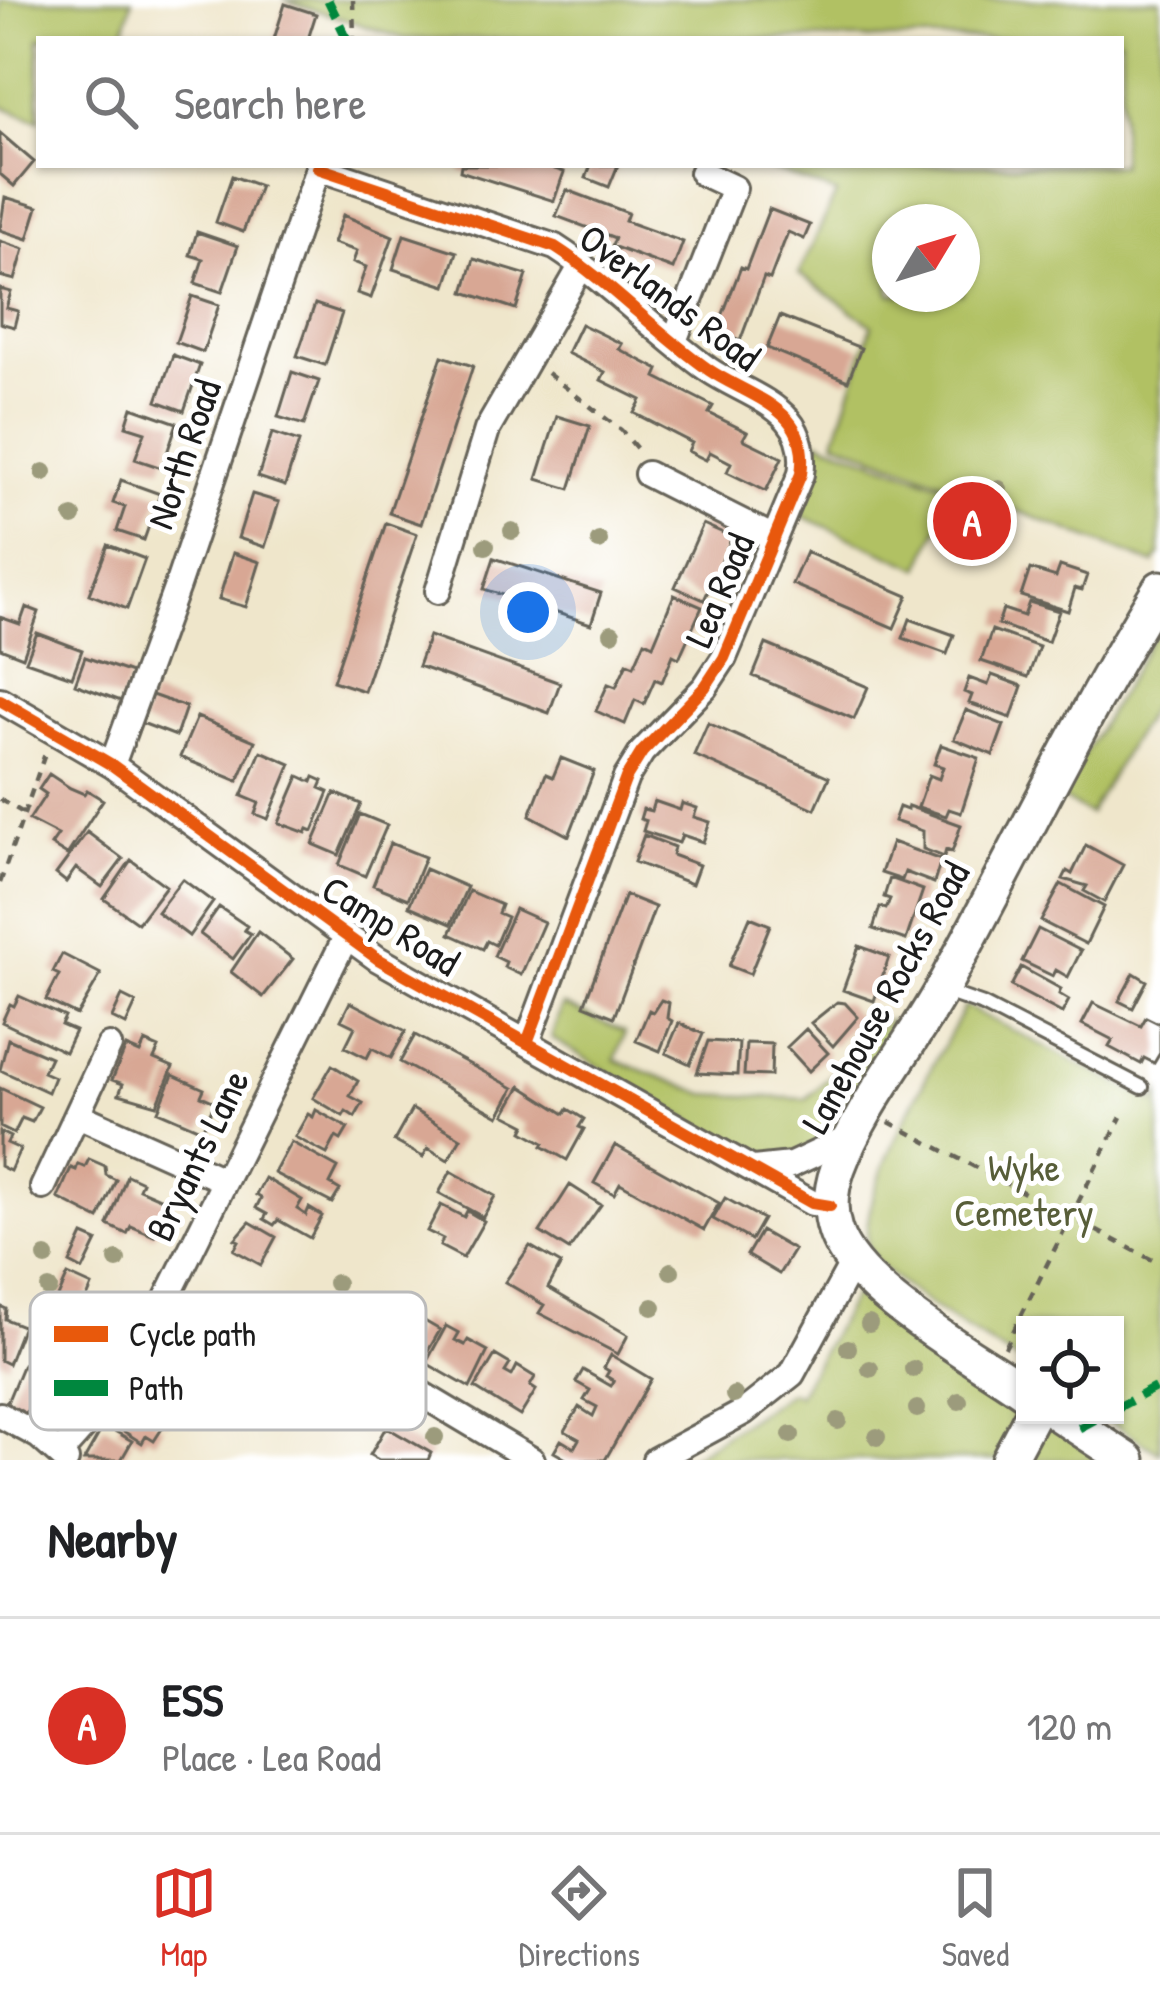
<!DOCTYPE html>
<meta charset="utf-8">
<style>
:root{--surface:#fff;--page:#f6f6f6;--text:#202124;--muted:#757577;--line:#e0e0e0;--accent:#d93025}
body{margin:0;font-family:"Patrick Hand",sans-serif;background:var(--page);color:var(--text)}
.controls{position:absolute;right:36px;bottom:36px;display:grid;overflow:hidden;border-radius:0px;box-shadow:0 3px 9px #0004}
.controls button{width:108px;height:108px;display:grid;place-items:center;padding:0;border:0;border-bottom:3px solid var(--line);background:var(--surface);color:var(--text);font:60px sans-serif}
.compass{position:absolute;left:872px;top:204px;width:108px;height:108px;border-radius:50%;background:var(--surface);box-shadow:0 3px 9px #0004;rotate:52deg}
.you{position:absolute;left:528px;top:612px;width:42px;height:42px;margin:-30px;border:9px solid #fff;border-radius:50%;background:#1a73e8;box-shadow:0 0 0 18px #1a73e833}
.badge{display:grid;place-items:center;width:78px;height:78px;border-radius:50%;background:var(--accent);color:#fff;font-size:39px;font-weight:700}
.pin{position:absolute;translate:-50% -50%;border:6px solid #fff;box-shadow:0 3px 12px #0006}
.list{margin:0;padding:0;list-style:none}
h2{display:flex;justify-content:space-between;align-items:center;height:156px;margin:0;padding:0 48px;font-size:51px}
h2 small{font-size:39px;font-weight:400;color:var(--muted)}
.list li{display:grid;grid-template-columns:78px 1fr auto;gap:36px;align-items:center;box-sizing:border-box;height:216px;padding:0 48px;border-top:3px solid var(--line)}
.list b{display:block;font-size:45px;white-space:nowrap}
.list p{margin:0;font-size:39px;white-space:nowrap;color:var(--muted)}
.list em{font-size:39px;font-style:normal;color:var(--muted)}
.icon{flex:none;width:66px;height:66px;fill:none;stroke:currentColor;stroke-width:2;stroke-linecap:round;stroke-linejoin:round}
.map{position:relative;flex:none;width:1160px;height:1460px;overflow:hidden}
.search{position:absolute;background:var(--surface);box-shadow:0 3px 9px #0004;left:36px;right:36px;top:36px;height:132px;display:flex;align-items:center;gap:30px;box-sizing:border-box;padding:0 42px;border-radius:0px;color:var(--muted);font-size:45px}
.sheet{height:372px;background:var(--surface)}
nav{display:flex;justify-content:space-around;align-items:center;box-sizing:border-box;height:168px;border-top:3px solid var(--line);background:var(--surface);font-size:33px;color:var(--muted)}
nav a{display:grid;justify-items:center;gap:6px}
nav .on{color:var(--accent)}
.map>svg:first-child{display:block}
.green{fill:#b1c164;stroke:#666e40;stroke-width:3;fill-rule:evenodd}
.building{fill:#d8a794}
.lines{fill:none;stroke-linecap:round;stroke-linejoin:round}
.service-casing{stroke:#666359;stroke-width:18}
.minor-casing{stroke:#666359;stroke-width:30}
.secondary-casing{stroke:#666359;stroke-width:39}
.path{stroke:#666359;stroke-width:4.5;stroke-dasharray:9 9;stroke-linecap:butt}
.service{stroke:#fff;stroke-width:12}
.minor{stroke:#fff;stroke-width:24}
.secondary{stroke:#fff;stroke-width:33}
.quiet{stroke:#00873e;stroke-width:9;stroke-dasharray:18 9;stroke-linecap:butt}
.cycleway-casing{stroke:#fff;stroke-width:20}
.cycleway{stroke:#e8590c;stroke-width:12}
.tree{fill:#9c9b7b}
.labels{text-anchor:middle;stroke-width:10;stroke-linejoin:round;paint-order:stroke}
.street-label{font-size:39px;fill:#1c1c1c;stroke:#fff}
.park-label{font-size:39px;fill:#585e39;stroke:#fff}
.key{fill:#fff;stroke:#bbb;stroke-width:3}
.key-label{font-size:33px;fill:#1c1c1c}
</style>
<div class="map">
<svg width="1160" height="1460" viewBox="0 0 1160 1460">
<rect width="100%" height="100%" fill="#fff"/>
<filter id="ink" filterUnits="userSpaceOnUse"><feTurbulence type="fractalNoise" baseFrequency=".00833" numOctaves="2"/><feDisplacementMap in="SourceGraphic" scale="24" xChannelSelector="R" yChannelSelector="G"/><feConvolveMatrix kernelMatrix="1 2 1 2 8 2 1 2 1" color-interpolation-filters="sRGB"/></filter>
<filter id="wash" filterUnits="userSpaceOnUse"><feTurbulence type="fractalNoise" baseFrequency=".004" numOctaves="4" result="noise"/><feDisplacementMap in="SourceGraphic" scale="48" xChannelSelector="R" yChannelSelector="G"/><feGaussianBlur stdDeviation="2.7" result="paint"/><feColorMatrix in="noise" values="0 0 0 0 0 0 0 0 0 0 0 0 0 0 0 0 0 1.4 0 .05"/><feComposite in="paint" operator="in"/></filter>
<g filter="url(#wash)">
<rect width="100%" height="100%" fill="#efe6cb"/>
<path class="green" d="M0 0H132L122 39H39V120L0 106Z
M284 0H1160V554L1154 564 835 440 872 325 799 274 836 193 759 165H1121V39H405ZM890 222H962V294H890Z
M818 440 955 490 920 568 795 513 814 474Z
M1160 625V692L1089 814 1059 797Z
M562 1005 625 1032 615 1060 705 1094 806 1099 888 1020 899 1031 833 1127 815 1145 794 1155 768 1158 747 1153 718 1137 551 1038Z
M965 1006 1154 1102 1160 1092V1453L1099 1415H1115V1325H1025V1366C993 1344 883 1282 870 1251 849 1204 940 1054 965 1006Z
M854 1294 1106 1460H686L790 1392 798 1395Z"/>
<g id="blocks">
<path class="building" d="M285 4 316 14 308 39H274Z
M0 133 34 162 14 186 0 174Z
M461 165H543L564 172 554 201 460 171Z
M591 165H618L609 187 586 178Z
M232 176 260 186 243 232 216 222Z
M567 190 628 213 625 221 683 242 673 269 612 246 615 238 556 216Z
M5 197 38 207 28 239 0 230Z
M769 209 810 225 804 239 788 232 770 279 764 277 740 341 716 332 741 267 746 269Z
M343 215 393 236 371 298 357 293 366 267 353 262 357 251 333 243Z
M197 232 238 246 222 292 195 283 203 259 190 255Z
M404 235 457 252 446 286 393 269Z
M0 241 24 249 15 280 0 276Z
M474 259 527 275 516 309 464 292Z
M0 289 11 292 6 308 18 311 14 327 0 323Z
M192 296 219 305 203 352 176 342Z
M315 304 342 313 325 365 297 356Z
M780 316 861 348 848 381 767 348Z
M581 324 622 344 619 349 659 370 656 377 713 406 709 413 747 432 743 439 782 458 766 491 727 472 731 463 710 452 706 460 688 451 692 443 634 413 641 400 601 380 605 372 567 353Z
M173 355 200 365 184 411 157 401Z
M442 356 473 366 421 524 389 513Z
M292 372 319 381 304 425 278 417Z
M132 407 177 423 162 468 135 459 145 432 126 426Z
M557 416 590 426 570 489 537 479Z
M272 433 299 442 285 486 258 477Z
M121 480 160 494 144 540 117 531 125 507 113 503Z
M252 494 279 502 265 547 238 538Z
M966 504 989 514 979 538 956 528Z
M386 523 417 534 364 691 333 681Z
M703 524 732 537 704 600 675 587Z
M108 545 145 559 127 609 89 594Z
M806 552 908 596 894 628 792 584Z
M233 553 260 562 246 607 219 599Z
M494 558 601 593 591 624 484 589Z
M1060 566 1087 575 1082 590 1075 588 1068 611 1021 596 1030 569 1056 577Z
M674 595 702 607 679 658 673 655 662 682 655 679 644 704 635 700 625 724 596 711 608 684 616 687 627 663 634 666 645 641 653 645Z
M1029 602 1059 611 1048 642 998 624 1003 609 1024 616Z
M26 607 39 612 23 657 0 648V617L20 624Z
M910 619 954 635 947 654 903 638Z
M992 630 1039 647 1028 677 981 661Z
M37 633 82 650 72 677 26 661Z
M429 636 560 683 549 713 418 666Z
M766 644 868 687 854 719 753 676Z
M85 657 131 673 121 701 75 684Z
M992 675 1022 686 1011 718 969 703 972 695 964 692 969 678 988 685Z
M152 695 186 707 176 736 142 723Z
M966 710 1004 725 993 755 954 739Z
M197 717 255 741 238 781 180 757Z
M708 723 829 777 815 809 694 755Z
M941 745 979 758 961 813 949 809 946 816 918 807 929 775 939 779 943 767 934 764Z
M261 751 291 764 268 819 255 814 259 803 242 796Z
M561 758 594 771 569 836 530 815 546 774 553 777Z
M49 774 70 788 84 794 87 790 103 800 67 855 51 845 58 835 29 820 46 794 39 789Z
M299 776 312 782 314 777 323 781 320 788 329 792 313 831 308 829 306 833 279 823Z
M335 793 361 804 339 855 313 844Z
M654 801 680 810 682 803 697 808 694 817 710 822 703 842 682 835 679 843 643 831 646 821 640 819 643 809 651 811Z
M908 806 961 825 952 852 946 850 944 857 923 849V831L894 821 899 807 907 810Z
M360 814 387 825 365 876 339 865Z
M87 832 123 859 102 887 76 868 66 882 56 874Z
M644 835 674 847 672 855 699 865 692 884 634 862Z
M892 842 941 860 934 883 905 872 902 880 881 873Z
M390 843 425 857 408 899 373 885Z
M1086 845 1123 865 1104 902 1084 891 1087 886 1063 879 1067 871 1072 874Z
M131 860 166 886 138 923 104 899Z
M425 869 467 887 451 924 409 906Z
M890 878 923 890 906 940 873 929 880 907 886 909 890 899 884 897Z
M182 879 213 902 189 936 157 912Z
M1061 884 1104 907 1086 944 1041 921Z
M469 891 501 905 498 913 507 917 495 945 487 941 483 949 450 934Z
M625 895 655 907 614 1017 584 1005Z
M219 907 247 926 244 930 251 934 233 959 200 934Z
M515 909 544 922 521 975 504 967 506 962 494 956Z
M750 917 770 925 750 974 729 966Z
M1038 929 1081 951 1068 977 1056 970 1053 976 1022 961Z
M258 932 293 959 263 997 231 972Z
M859 946 889 957 874 1001 843 990Z
M62 954 101 974 77 1015 46 1000 59 975 53 972Z
M1021 967 1061 989 1059 994 1069 1000 1062 1013 1011 986Z
M1134 973 1147 981 1133 1008 1119 1001Z
M19 996 65 1017 61 1025 75 1031 65 1052 2 1022 10 1004 14 1006Z
M122 996 136 1003 126 1025 112 1018Z
M661 1000 669 1003 667 1018 672 1021 660 1051 636 1041 649 1010 653 1012Z
M350 1002 406 1031 391 1058 372 1048 367 1058 345 1047 355 1027 341 1020Z
M837 1002 845 1003 858 1017 833 1046 811 1023Z
M1093 1003 1141 1026 1146 1017 1160 1024V1053L1154 1063 1144 1058 1141 1064 1109 1047 1113 1040 1082 1024Z
M679 1023 703 1034 690 1064 666 1053Z
M806 1029 828 1053 809 1071 787 1047Z
M415 1035 514 1088 499 1116 400 1062Z
M8 1039 50 1057 43 1072 54 1077 48 1092 0 1070Z
M708 1041 739 1043 737 1075 697 1073Z
M145 1042 159 1048 154 1059 173 1067 157 1105 119 1094 123 1084 112 1080 126 1047 140 1053Z
M746 1043 772 1044 771 1076 744 1075Z
M332 1065 358 1081 350 1096 363 1103 355 1117 346 1111 343 1116 313 1098Z
M173 1075 204 1089 201 1096 215 1102 202 1130 158 1111Z
M521 1086 565 1114 568 1109 584 1119 579 1127 584 1129 567 1160 542 1146 544 1143 523 1131 526 1125 505 1114Z
M0 1088 40 1107 32 1122 22 1118 14 1134 0 1127Z
M412 1109 461 1138 448 1160 428 1148 423 1157 394 1141Z
M316 1110 348 1128 341 1140 336 1137 327 1154 295 1137 308 1114 313 1117Z
M0 1132 10 1137 7 1143 20 1149 10 1171 0 1166Z
M291 1142 338 1168 330 1184 340 1190 332 1203 274 1173Z
M615 1145 719 1203 704 1230 620 1183 614 1194 594 1183Z
M89 1159 105 1166 106 1175 116 1180 99 1219 58 1198 71 1168 76 1170 78 1164 85 1167Z
M451 1171 495 1196 483 1217 439 1193Z
M127 1175 142 1182 139 1189 169 1202 154 1236 131 1226 127 1234 108 1225Z
M265 1178 302 1200 297 1209 306 1215 309 1208 322 1216 310 1238 278 1220 274 1225 264 1219 267 1214 256 1208 261 1198 256 1195Z
M570 1185 601 1205 569 1250 540 1232Z
M725 1198 763 1219 751 1240 713 1219Z
M441 1205 464 1217 467 1211 484 1221 463 1258 440 1246 443 1239 427 1231Z
M250 1222 276 1237 261 1265 234 1250 239 1241 235 1239Z
M761 1231 794 1250 779 1274 747 1255Z
M83 1235 97 1241 83 1270 70 1263Z
M530 1246 561 1264 548 1288 628 1335 618 1354 539 1313 544 1305 505 1282Z
M68 1275 92 1286 87 1298 94 1301 81 1330 50 1315Z
M0 1306 6 1309 5 1319 23 1326 8 1364 0 1360Z
M421 1319 440 1330 416 1372 397 1361Z
M446 1326 459 1333 455 1340 465 1345 468 1340 488 1351 470 1388 426 1363Z
M495 1355 510 1364 505 1372 512 1376 517 1366 535 1377 530 1386 536 1390 520 1416 475 1388Z
M611 1355 651 1379 605 1460H568L554 1452 561 1440 574 1448 579 1439 565 1431 579 1407 593 1416 597 1407 584 1400 590 1390 576 1382 583 1370 611 1386 614 1381 606 1376 609 1371 604 1368Z
M23 1364 43 1373 26 1414 6 1405Z
M141 1389 164 1404 160 1410 170 1416 165 1423 157 1417 154 1422 163 1427 154 1441 146 1436 142 1443 117 1427Z
M104 1425 132 1441 121 1460H84Z
M386 1427 431 1453 428 1460H379L370 1455Z"/>
</g>
</g>
<g filter="url(#ink)">
<use href="#blocks" fill-opacity="0" stroke="#666359" stroke-width="3"/>
<g class="lines">
<g class="service-casing">
<path id="service" d="M943 991 983 1005 1142 1087"/>
</g>
<g class="minor-casing">
<path id="minor" d="M318 168 555 247C611 283 655 332 709 370 734 387 769 398 788 420 801 435 804 455 801 474L724 658 705 687 642 752 626 778 528 1040
M674 341 734 188 702 173
M647 474 774 538
M438 591 487 430 582 265
M0 700 112 765 378 959 812 1203 830 1206
M112 765 177 586 319 165
M78 1115 223 1180
M753 1169 791 1165 853 1136
M43 1187 109 1046
M413 1389 532 1460
M0 1415 39 1436 66 1460
M60 1453 113 1394 159 1314 345 939
M655 1460 744 1412 792 1374 852 1264"/>
</g>
<g class="secondary-casing">
<path id="secondary" d="M1025 1392C973 1355 853 1291 835 1230 828 1209 831 1188 838 1168 862 1104 910 1047 943 987 1016 854 1080 718 1160 588
M1059 1415 1128 1460
M1008 1460 1032 1415"/>
</g>
<path class="path" d="M353 0 354 39
M547 373 621 430 638 450
M0 799 25 814
M0 883 46 751
M889 1122 1160 1264
M1005 1348 1121 1117"/>
<use href="#service" class="service"/>
<use href="#minor" class="minor"/>
<use href="#secondary" class="secondary"/>
<path class="quiet" d="M328 0 347 39
M1115 1409 1160 1385
M1079 1428 1103 1415"/>
<g class="cycleway-casing">
<path id="cycleway" d="M318 168 555 247C611 283 655 332 709 370 734 387 769 398 788 420 801 435 804 455 801 474L724 658 705 687 642 752 626 778 528 1040
M0 700 112 765 378 959 812 1203 830 1206"/>
</g>
<use href="#cycleway" class="cycleway"/>
</g>
<g class="tree">
<circle cx="44" cy="472" r="9"/>
<circle cx="999" cy="489" r="9"/>
<circle cx="73" cy="517" r="9"/>
<circle cx="512" cy="531" r="9"/>
<circle cx="599" cy="541" r="9"/>
<circle cx="999" cy="544" r="9"/>
<circle cx="486" cy="546" r="9"/>
<circle cx="612" cy="633" r="9"/>
<circle cx="46" cy="1257" r="9"/>
<circle cx="117" cy="1260" r="9"/>
<circle cx="671" cy="1271" r="9"/>
<circle cx="336" cy="1283" r="9"/>
<circle cx="49" cy="1289" r="9"/>
<circle cx="653" cy="1307" r="9"/>
<circle cx="869" cy="1324" r="9"/>
<circle cx="848" cy="1348" r="9"/>
<circle cx="870" cy="1369" r="9"/>
<circle cx="913" cy="1369" r="9"/>
<circle cx="734" cy="1395" r="9"/>
<circle cx="959" cy="1401" r="9"/>
<circle cx="917" cy="1409" r="9"/>
<circle cx="838" cy="1421" r="9"/>
<circle cx="791" cy="1435" r="9"/>
<circle cx="435" cy="1437" r="9"/>
<circle cx="877" cy="1437" r="9"/>
</g>
</g>
<g class="labels">
<g class="street-label">
<text transform="translate(670 297) rotate(37)" y="14">Overlands Road</text>
<text transform="translate(183 454) rotate(-71)" y="14">North Road</text>
<text transform="translate(719 590) rotate(-67)" y="14">Lea Road</text>
<text transform="translate(391 925) rotate(32)" y="14">Camp Road</text>
<text transform="translate(885 997) rotate(-61)" y="14">Lanehouse Rocks Road</text>
<text transform="translate(197 1155) rotate(-64)" y="14">Bryants Lane</text>
</g>
<g class="park-label">
<text x="1024" y="1181">Wyke<tspan x="1024" dy="45">Cemetery</tspan></text>
</g>
</g>
<rect x="30" y="1292" width="396" height="138" rx="18" class="key"/>
<rect x="54" y="1326" width="54" height="16" fill="#e8590c"/>
<rect x="54" y="1380" width="54" height="16" fill="#00873e"/>
<g class="key-label">
<text x="129" y="1346">Cycle path</text>
<text x="129" y="1400">Path</text>
</g>
</svg>
<div class="controls">
<button><svg class="icon" aria-label="locate" viewBox="0 0 24 24"><circle cx="12" cy="12" r="6"/><path d="M12 2v4M12 18v4M2 12h4M18 12h4"/></svg></button>
</div>
<svg class="compass" viewBox="-18 -18 36 36"><path d="M0-13l5 13h-10z" fill="#e53935"/><path d="M0 13l5-13h-10z" fill="#757577"/></svg>
<div class="you"></div>
<div class="pin badge" style="left:972px;top:521px">A</div>
<div class="search"><svg class="icon" aria-label="search" viewBox="0 0 24 24"><circle cx="10" cy="10" r="6"/><path d="M15 15l6 6"/></svg>Search here</div>
</div>
<section class="sheet">
<h2>Nearby<small></small></h2>
<ul class="list">
<li><span class="badge">A</span><div><b>ESS</b><p>Place · Lea Road</p></div><em>120 m</em></li>
</ul>
</section>
<nav>
<a class="on"><svg class="icon" aria-label="map" viewBox="0 0 24 24"><path d="M3 6l6-2 6 2 6-2v14l-6 2-6-2-6 2zM9 4v14M15 6v14"/></svg>Map</a>
<a><svg class="icon" aria-label="directions" viewBox="0 0 24 24"><path d="M12 3l9 9-9 9-9-9zM9 14v-3h6M13 9l2 2-2 2"/></svg>Directions</a>
<a><svg class="icon" aria-label="saved" viewBox="0 0 24 24"><path d="M7 4h10v16l-5-4-5 4z"/></svg>Saved</a>
</nav>
